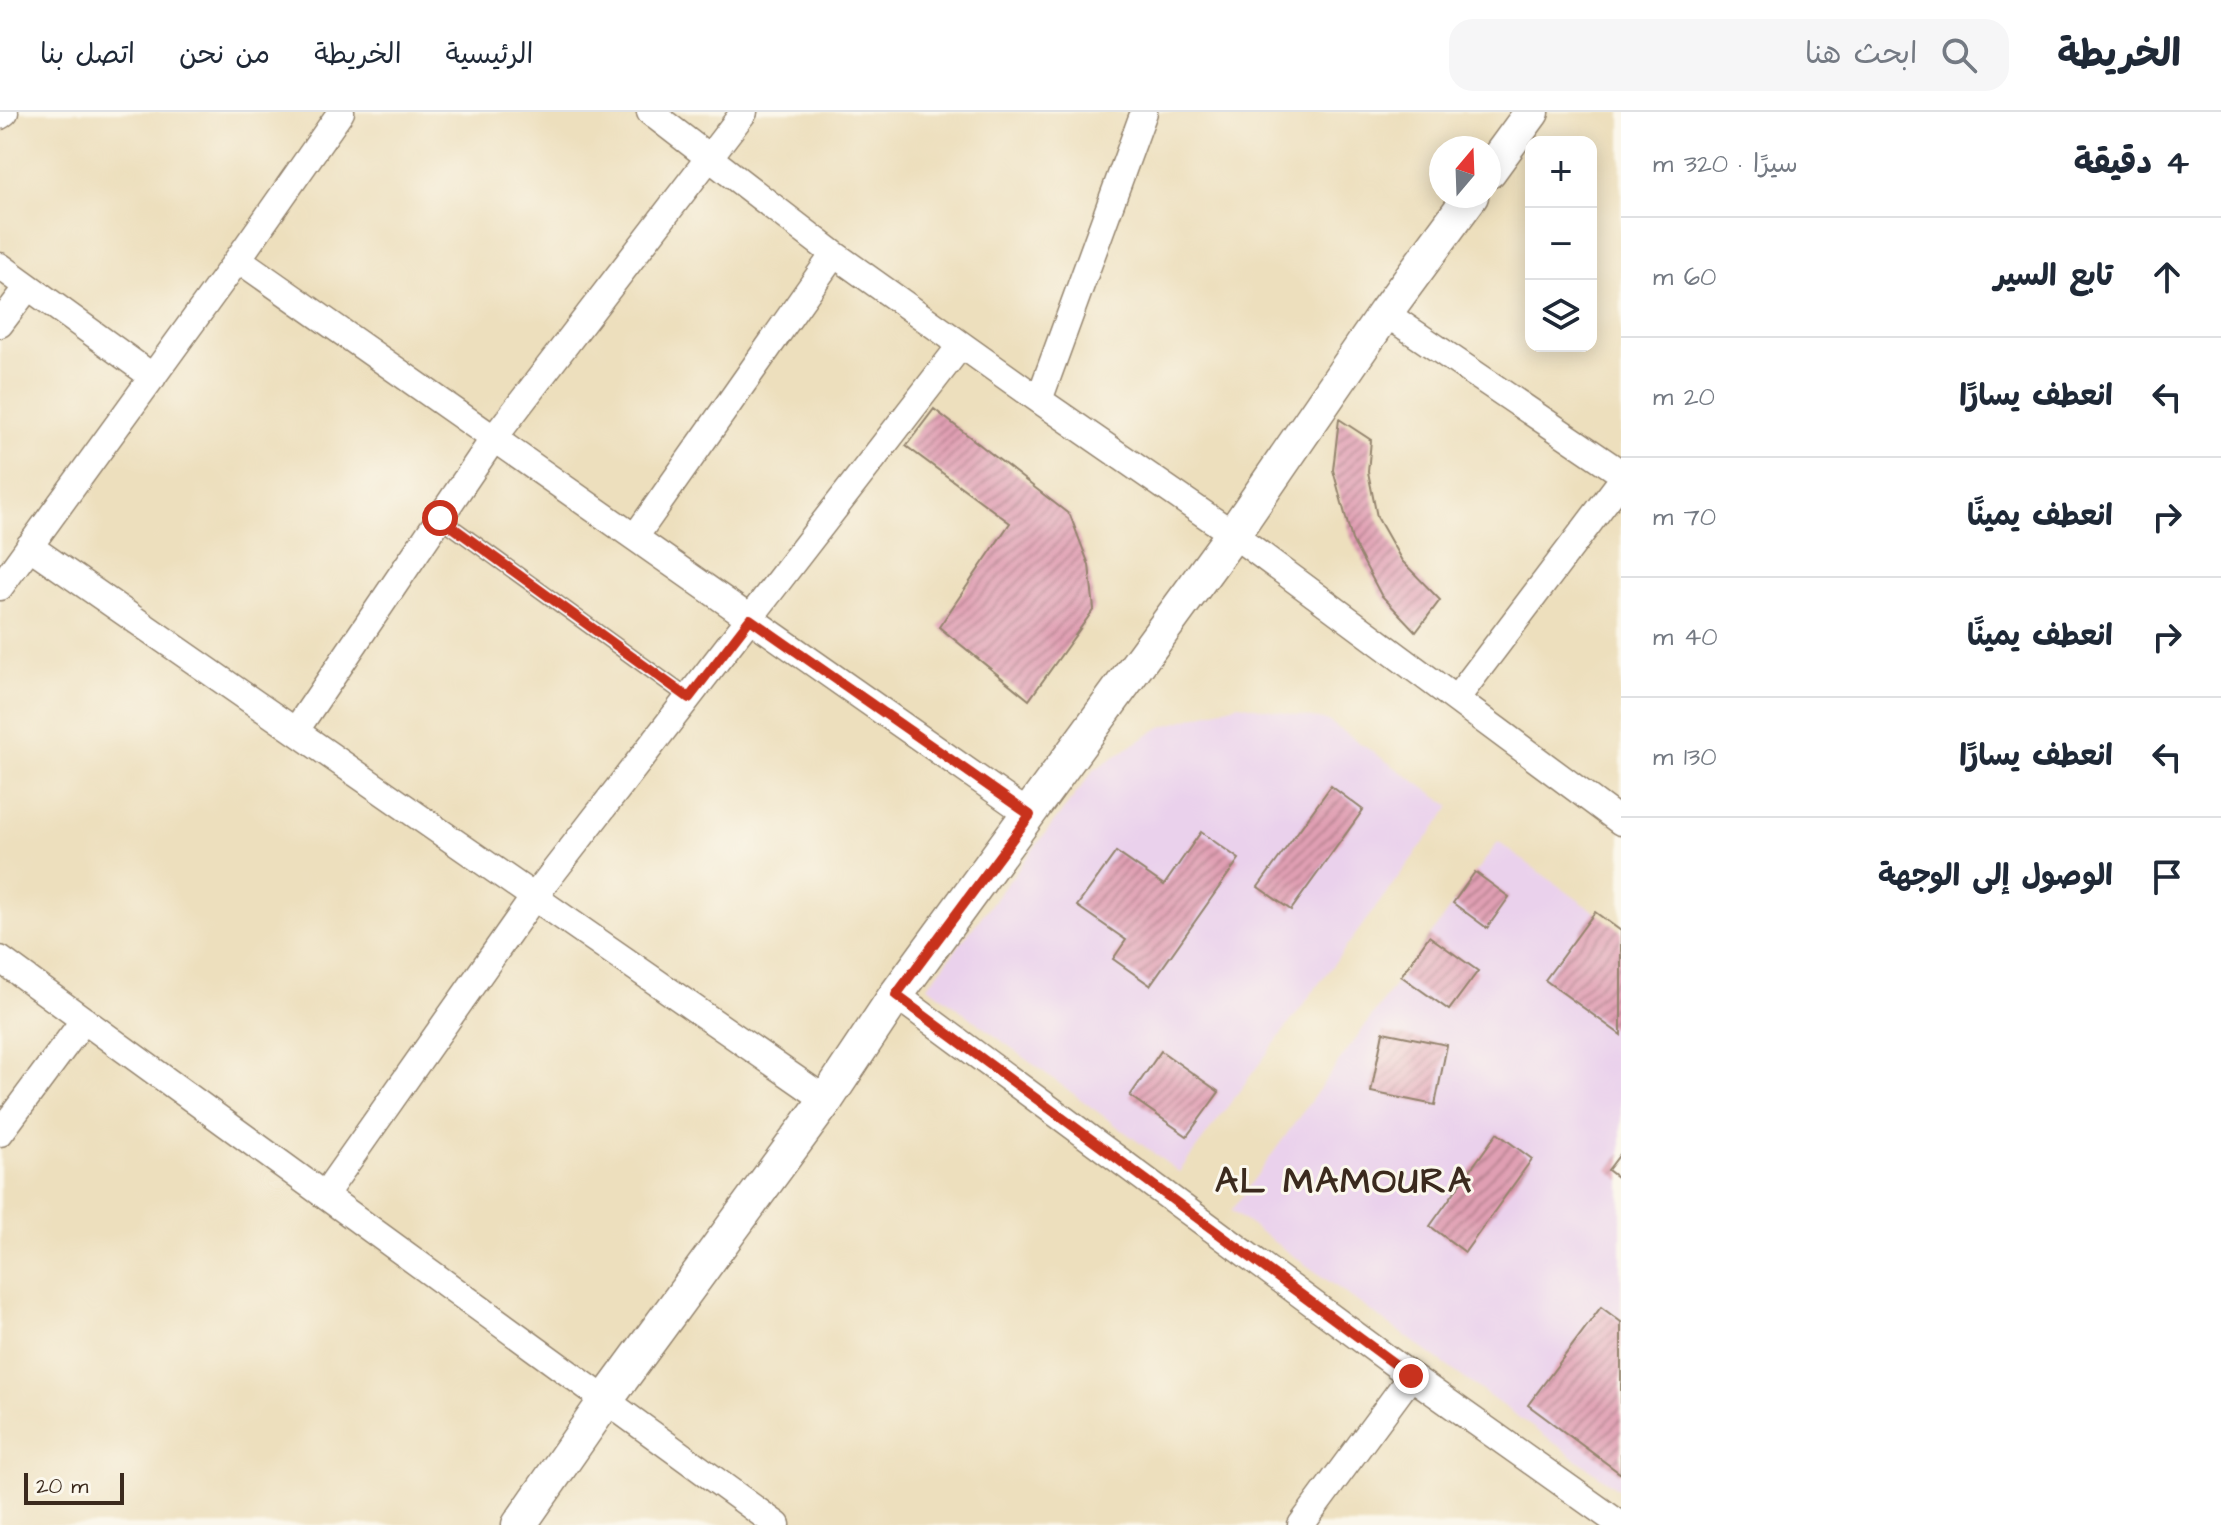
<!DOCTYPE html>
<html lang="ar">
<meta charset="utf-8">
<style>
:root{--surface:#fff;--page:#f6f6f7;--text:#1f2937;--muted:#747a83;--line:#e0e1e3}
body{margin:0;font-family:"Architects Daughter","Playpen Sans Arabic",sans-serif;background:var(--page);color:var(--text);direction:rtl}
.controls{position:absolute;right:24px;top:24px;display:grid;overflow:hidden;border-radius:16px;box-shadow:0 4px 20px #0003}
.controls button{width:72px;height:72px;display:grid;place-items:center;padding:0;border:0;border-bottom:2px solid var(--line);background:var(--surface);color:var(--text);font:40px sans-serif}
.compass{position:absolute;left:1429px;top:24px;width:72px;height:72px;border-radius:50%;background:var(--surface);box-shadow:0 4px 20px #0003;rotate:19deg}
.scale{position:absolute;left:24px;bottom:20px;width:100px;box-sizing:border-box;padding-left:8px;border:4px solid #3b2a1e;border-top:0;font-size:22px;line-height:28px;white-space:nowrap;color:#3b2a1e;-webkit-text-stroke:6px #fbf7ec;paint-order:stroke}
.stop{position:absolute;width:24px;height:24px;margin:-18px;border:6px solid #c8321e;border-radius:50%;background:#fff}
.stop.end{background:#c8321e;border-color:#fff;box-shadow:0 2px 8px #0008}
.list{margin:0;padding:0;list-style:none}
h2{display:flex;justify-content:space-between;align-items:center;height:104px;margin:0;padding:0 32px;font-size:34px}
h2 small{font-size:26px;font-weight:400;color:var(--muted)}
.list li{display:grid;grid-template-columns:52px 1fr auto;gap:24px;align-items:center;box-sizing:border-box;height:120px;padding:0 32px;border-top:2px solid var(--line)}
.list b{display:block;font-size:30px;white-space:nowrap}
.list em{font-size:26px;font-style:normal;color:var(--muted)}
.icon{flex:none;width:44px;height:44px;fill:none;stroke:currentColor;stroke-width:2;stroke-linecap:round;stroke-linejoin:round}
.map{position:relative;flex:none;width:1621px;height:1413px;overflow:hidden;direction:ltr}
header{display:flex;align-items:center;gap:48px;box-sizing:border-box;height:112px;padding:0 40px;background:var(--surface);border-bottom:2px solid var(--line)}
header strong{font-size:38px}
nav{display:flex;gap:44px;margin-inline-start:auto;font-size:28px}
.search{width:560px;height:72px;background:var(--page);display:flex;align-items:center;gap:20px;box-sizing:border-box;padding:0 28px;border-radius:24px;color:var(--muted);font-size:30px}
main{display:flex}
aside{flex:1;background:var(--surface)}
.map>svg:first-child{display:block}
.built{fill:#ead1ec}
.building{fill:url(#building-hatch)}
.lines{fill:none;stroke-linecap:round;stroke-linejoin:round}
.service-casing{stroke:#94846e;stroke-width:17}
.minor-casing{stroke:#94846e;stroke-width:29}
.tertiary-casing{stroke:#94846e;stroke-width:37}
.service{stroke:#fff;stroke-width:14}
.minor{stroke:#fff;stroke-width:26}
.tertiary{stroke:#fff;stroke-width:34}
.route{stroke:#c8321e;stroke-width:10}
.labels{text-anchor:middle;stroke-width:6;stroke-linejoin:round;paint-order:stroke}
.district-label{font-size:36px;font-weight:bold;letter-spacing:2px;fill:#3b2a1e;stroke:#fbf7ec}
</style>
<header>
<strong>الخريطة</strong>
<div class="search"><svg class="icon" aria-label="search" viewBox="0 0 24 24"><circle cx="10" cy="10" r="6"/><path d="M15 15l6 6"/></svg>ابحث هنا</div>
<nav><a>الرئيسية</a><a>الخريطة</a><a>من نحن</a><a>اتصل بنا</a></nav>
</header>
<main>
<aside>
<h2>4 دقيقة<small>سيرًا · 320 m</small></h2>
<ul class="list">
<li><svg class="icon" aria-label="ahead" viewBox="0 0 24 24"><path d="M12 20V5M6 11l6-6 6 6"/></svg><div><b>تابع السير</b></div><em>60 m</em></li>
<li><svg class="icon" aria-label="left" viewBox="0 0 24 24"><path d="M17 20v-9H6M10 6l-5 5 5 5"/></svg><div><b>انعطف يسارًا</b></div><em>20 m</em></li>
<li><svg class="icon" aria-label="right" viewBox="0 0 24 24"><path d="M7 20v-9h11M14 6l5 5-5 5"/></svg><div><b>انعطف يمينًا</b></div><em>70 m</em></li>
<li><svg class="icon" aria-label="right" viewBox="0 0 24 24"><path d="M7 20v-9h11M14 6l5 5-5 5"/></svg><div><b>انعطف يمينًا</b></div><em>40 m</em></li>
<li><svg class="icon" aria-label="left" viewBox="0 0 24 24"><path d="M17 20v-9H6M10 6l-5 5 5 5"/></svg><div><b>انعطف يسارًا</b></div><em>130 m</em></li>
<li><svg class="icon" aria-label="arrive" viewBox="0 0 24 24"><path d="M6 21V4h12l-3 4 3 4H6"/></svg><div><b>الوصول إلى الوجهة</b></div></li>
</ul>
</aside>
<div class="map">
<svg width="1621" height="1413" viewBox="0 0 1621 1413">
<defs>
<pattern id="building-hatch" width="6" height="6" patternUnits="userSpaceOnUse" patternTransform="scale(2)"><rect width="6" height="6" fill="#e09fb3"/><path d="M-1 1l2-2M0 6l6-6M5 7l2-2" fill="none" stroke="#b78291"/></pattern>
</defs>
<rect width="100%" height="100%" fill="#fbf7ec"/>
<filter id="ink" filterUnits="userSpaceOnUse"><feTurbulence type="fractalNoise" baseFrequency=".0125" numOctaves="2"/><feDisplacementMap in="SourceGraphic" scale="16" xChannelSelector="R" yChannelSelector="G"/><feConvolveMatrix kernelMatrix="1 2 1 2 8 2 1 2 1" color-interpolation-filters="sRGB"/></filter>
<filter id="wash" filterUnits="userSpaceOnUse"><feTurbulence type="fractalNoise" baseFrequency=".006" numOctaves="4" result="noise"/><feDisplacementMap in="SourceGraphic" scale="32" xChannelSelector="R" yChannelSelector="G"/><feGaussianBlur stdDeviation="1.8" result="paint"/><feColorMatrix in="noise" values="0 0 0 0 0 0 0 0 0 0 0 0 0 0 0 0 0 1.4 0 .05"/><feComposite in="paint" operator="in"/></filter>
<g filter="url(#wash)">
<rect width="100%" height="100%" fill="#eddfbd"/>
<path class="built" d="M1239 592 1328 609 1451 694 1179 1060 928 874 1095 657 1161 615Z
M1498 730 1621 819V1379L1231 1099Z"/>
<g id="blocks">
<path class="building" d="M934 297 1070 403 1089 453 1094 497 1029 588 939 515 1010 411 906 334Z
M1339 307 1371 328 1368 360 1377 405 1402 449 1440 488 1416 520 1381 483 1352 428 1333 358Z
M1331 674 1363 698 1291 798 1258 775Z
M1201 720 1239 747 1150 873 1113 847 1126 828 1077 794 1116 740 1164 773Z
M1475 760 1509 785 1487 816 1453 791Z
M1595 800 1621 819V923L1545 868Z
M1429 824 1478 859 1449 898 1401 864Z
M1383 920 1447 933 1435 993 1371 980Z
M1161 939 1219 980 1187 1024 1130 984Z
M1497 1021 1532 1047 1465 1140 1430 1114Z
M1621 1041V1068L1608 1058Z
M1601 1195 1621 1210V1362L1528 1293Z"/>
</g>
</g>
<g filter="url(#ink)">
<use href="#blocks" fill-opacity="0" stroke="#94846e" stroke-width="2"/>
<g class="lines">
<g class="service-casing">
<path id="service" d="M440 406 689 586"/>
</g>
<g class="minor-casing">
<path id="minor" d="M650 0 834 142 1039 288 1233 422 1621 710
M0 4 5 0
M238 147 1030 703
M0 154 153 265
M1385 201 1621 361
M0 212 28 175
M1039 288 1144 0
M635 425 834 142
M29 434 826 988
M0 475 238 147 341 0
M1456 587 1621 369
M296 618 494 326 744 0
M0 847 777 1413
M896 883 1411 1264 1621 1413
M0 1021 84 908
M325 1082 534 785 961 233
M1301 1413 1411 1264"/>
</g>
<g class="tertiary-casing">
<path id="tertiary" d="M1489 59 1532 0
M519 1413 606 1288 826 988 896 883 1233 422 1385 201 1471 84"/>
</g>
<use href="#service" class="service"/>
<use href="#minor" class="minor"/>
<use href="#tertiary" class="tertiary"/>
</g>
</g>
<g class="lines" filter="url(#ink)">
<path class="route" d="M440 406 689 586 750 507 1030 703 896 883 1411 1264"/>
</g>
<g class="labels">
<g class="district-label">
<text x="1344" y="1080">AL MAMOURA</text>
</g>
</g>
</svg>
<div class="controls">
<button>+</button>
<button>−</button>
<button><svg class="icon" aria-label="layers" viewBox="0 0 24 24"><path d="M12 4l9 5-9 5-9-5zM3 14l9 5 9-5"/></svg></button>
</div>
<svg class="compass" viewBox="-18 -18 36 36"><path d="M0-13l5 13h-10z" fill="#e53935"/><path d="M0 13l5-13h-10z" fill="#747a83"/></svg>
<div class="scale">20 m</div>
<div class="stop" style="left:440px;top:406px"></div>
<div class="stop end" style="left:1411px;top:1264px"></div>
</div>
</main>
